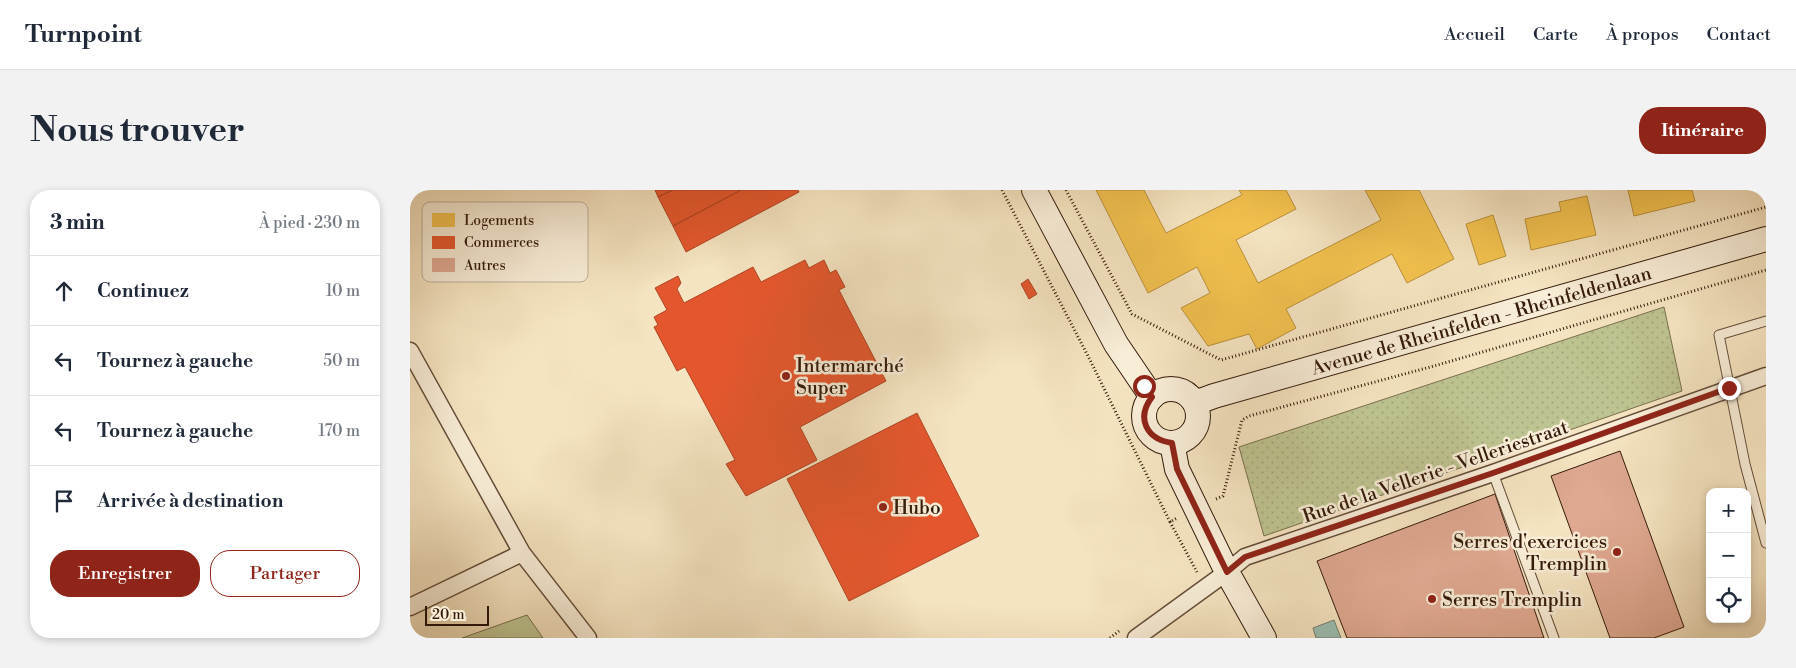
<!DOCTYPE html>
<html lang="fr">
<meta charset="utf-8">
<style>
:root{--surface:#fff;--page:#f2f2f3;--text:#1f2937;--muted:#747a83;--line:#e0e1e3;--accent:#8f2418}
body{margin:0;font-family:"Libre Bodoni",serif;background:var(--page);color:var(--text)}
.controls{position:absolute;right:15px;bottom:15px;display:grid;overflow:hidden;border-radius:10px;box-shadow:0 2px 8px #0003}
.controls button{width:45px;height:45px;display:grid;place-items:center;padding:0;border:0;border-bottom:1px solid var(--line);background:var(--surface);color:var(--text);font:25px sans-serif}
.scale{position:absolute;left:15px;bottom:12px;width:64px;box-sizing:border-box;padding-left:5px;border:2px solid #341a0a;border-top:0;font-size:14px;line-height:18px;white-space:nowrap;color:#341a0a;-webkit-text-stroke:4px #f8edd7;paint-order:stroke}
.stop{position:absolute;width:15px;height:15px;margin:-11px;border:4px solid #8f2418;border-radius:50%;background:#fff}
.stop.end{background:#8f2418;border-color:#fff;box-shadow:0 1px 5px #0008}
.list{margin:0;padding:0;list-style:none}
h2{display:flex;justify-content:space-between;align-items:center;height:65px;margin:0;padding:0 20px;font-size:21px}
h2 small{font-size:16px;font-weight:400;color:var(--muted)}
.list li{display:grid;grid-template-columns:32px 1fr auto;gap:15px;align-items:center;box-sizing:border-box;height:70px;padding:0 20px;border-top:1px solid var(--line)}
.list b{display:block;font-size:19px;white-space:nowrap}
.list em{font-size:16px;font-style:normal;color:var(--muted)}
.actions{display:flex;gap:10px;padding:15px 20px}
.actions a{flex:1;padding:11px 0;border:1px solid var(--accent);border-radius:20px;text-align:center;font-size:18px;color:var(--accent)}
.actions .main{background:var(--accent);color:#fff}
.icon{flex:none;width:28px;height:28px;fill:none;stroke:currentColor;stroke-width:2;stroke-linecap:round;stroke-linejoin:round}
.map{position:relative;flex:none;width:1356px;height:448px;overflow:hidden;border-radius:20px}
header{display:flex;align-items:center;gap:30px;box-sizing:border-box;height:70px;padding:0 25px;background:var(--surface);border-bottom:1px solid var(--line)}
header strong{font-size:24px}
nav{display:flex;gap:28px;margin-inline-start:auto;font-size:18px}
.intro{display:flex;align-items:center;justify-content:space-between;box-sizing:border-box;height:120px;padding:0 30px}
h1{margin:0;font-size:35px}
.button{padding:12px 22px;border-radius:20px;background:var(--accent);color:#fff;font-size:18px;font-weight:700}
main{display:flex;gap:30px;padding:0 30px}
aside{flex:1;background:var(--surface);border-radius:20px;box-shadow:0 2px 8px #0003}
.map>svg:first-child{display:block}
.park{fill:url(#park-dots);stroke:#796f4e}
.garden{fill:#bec491;stroke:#796f4e}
.water{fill:#9cbfb3;stroke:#727d6f}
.homes{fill:#f2c14e;stroke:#b98f3a}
.shops{fill:#e4572e;stroke:#af4523}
.building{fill:#dfa891;stroke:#341a0a}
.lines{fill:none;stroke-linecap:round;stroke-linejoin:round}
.lane-casing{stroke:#644c38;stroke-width:11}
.street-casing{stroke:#644c38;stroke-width:19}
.secondary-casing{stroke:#341a0a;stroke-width:26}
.path{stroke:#341a0a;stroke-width:3;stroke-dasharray:1 2.5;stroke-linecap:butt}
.lane{stroke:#f8edd7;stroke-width:9}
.street{stroke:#f8edd7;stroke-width:16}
.secondary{stroke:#f8edd7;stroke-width:24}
.route{stroke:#8f2418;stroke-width:6}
.poi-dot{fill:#8f2418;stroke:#f8edd7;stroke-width:2}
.labels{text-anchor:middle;stroke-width:5;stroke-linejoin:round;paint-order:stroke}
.street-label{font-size:19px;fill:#341a0a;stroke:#f8edd7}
.poi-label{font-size:19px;fill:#341a0a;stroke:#f8edd7;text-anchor:start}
.key{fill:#f8edd7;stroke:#bdae9a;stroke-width:1}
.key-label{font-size:14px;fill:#341a0a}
</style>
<header>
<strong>Turnpoint</strong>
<nav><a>Accueil</a><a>Carte</a><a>À propos</a><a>Contact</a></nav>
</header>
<div class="intro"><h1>Nous trouver</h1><a class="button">Itinéraire</a></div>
<main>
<aside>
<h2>3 min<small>À pied · 230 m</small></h2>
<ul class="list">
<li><svg class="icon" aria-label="ahead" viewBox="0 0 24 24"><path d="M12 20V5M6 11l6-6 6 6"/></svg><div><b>Continuez</b></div><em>10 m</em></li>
<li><svg class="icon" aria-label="left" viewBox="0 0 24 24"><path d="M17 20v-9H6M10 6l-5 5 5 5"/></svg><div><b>Tournez à gauche</b></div><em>50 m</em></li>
<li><svg class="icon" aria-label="left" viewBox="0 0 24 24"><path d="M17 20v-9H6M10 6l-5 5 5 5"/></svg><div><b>Tournez à gauche</b></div><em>170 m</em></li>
<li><svg class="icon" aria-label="arrive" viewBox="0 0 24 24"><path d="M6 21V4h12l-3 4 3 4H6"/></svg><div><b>Arrivée à destination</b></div></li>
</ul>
<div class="actions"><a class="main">Enregistrer</a><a>Partager</a></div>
</aside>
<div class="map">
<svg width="1356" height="448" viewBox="0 0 1356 448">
<defs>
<pattern id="park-dots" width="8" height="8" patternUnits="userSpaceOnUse" patternTransform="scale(1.25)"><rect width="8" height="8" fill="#bec491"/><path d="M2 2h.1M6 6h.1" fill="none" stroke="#a4a87c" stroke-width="1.8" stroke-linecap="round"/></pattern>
</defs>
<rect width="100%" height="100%" fill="#f5e4c1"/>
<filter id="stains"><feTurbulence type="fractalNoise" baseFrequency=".004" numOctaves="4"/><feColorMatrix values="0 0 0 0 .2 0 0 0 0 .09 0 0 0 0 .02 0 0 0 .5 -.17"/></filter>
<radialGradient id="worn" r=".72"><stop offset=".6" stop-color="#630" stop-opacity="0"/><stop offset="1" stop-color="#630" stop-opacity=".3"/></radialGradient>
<path class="park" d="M1254 117 1272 201 854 346 829 257Z"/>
<path class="garden" d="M117 425 133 448H52Z"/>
<path class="water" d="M924 430 931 448H906L903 438Z"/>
<path class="homes" d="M686 0H734L756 43 832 5 829 0H876L886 19 826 50 848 93 971 30 955 0H1009L1044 69 997 93 982 64 876 119 886 138 847 159 839 144 798 156 771 118 800 103 787 77 738 103Z
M1218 0H1282L1285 11 1224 26Z
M1177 6 1186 45 1121 60 1115 29 1151 21 1149 12Z
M1083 25 1096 66 1069 75 1056 34Z"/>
<path class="shops" d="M245 0H263L248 7Z
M263 0H331L263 36 248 7Z
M331 0H388L389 2 276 62 263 36Z
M395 70 399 78 414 70 420 83 426 80 435 97 429 100 476 191 390 237 407 270 336 306 316 274 325 270 275 177 267 181 244 137 248 135 244 127 257 120 245 98 268 86 271 93 267 99 274 113 343 77 351 92Z
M618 89 627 104 619 109 611 94Z
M507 223 569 346 439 411 377 289Z"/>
<path class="building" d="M1210 261 1274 437 1244 448H1200L1141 286Z
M1085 304 1134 448H937L907 371Z"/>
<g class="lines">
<g class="lane-casing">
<path id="lane" d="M1356 131 1309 145 1335 274 1356 353
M1083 283 1144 448"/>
</g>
<g class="street-casing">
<path id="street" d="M0 161 112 363 178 448
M0 417 112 363
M726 448 817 382 835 367 1083 283 1356 186"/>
</g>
<g class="secondary-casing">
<g id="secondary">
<path d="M624 0 706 154 742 207"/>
<circle cx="761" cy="226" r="27"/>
<path id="s1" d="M785 213 804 206 1356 49"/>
<path d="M762 253 767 279 817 382 854 448"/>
</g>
</g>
<path class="path" d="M592 0 679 168 760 332 767 328
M656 0 722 124 811 170 1356 17
M806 309 813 306 832 230 839 226 1024 176 1356 80
M760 332 787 382
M700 448 709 441"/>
<use href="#lane" class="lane"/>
<use href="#street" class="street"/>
<use href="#secondary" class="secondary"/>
</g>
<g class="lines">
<path class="route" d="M734 196 742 207C726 228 736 249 762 253L767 279 817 382 835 367 1083 283 1319 198"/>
</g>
<g class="poi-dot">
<circle cx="376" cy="186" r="5"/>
<circle cx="473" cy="317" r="5"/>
<circle cx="1207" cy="362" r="5"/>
<circle cx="1022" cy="409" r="5"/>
</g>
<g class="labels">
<g class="street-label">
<text dy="7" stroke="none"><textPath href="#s1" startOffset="298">Avenue de Rheinfelden - Rheinfeldenlaan</textPath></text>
<text transform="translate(1025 281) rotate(-19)" y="7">Rue de la Vellerie - Velleriestraat</text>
</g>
<g class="poi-label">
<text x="386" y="182">Intermarché<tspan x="386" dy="22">Super</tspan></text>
<text x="483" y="324">Hubo</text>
<text x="1197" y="358" text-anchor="end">Serres d'exercices<tspan x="1197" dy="22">Tremplin</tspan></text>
<text x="1032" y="416">Serres Tremplin</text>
</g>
</g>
<rect x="12" y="12" width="166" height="80" rx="8" class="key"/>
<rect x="22" y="23" width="23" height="14" fill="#f2c14e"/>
<rect x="22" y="46" width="23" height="13" fill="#e4572e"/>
<rect x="22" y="68" width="23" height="14" fill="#dfa891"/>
<g class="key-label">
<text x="54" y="35">Logements</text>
<text x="54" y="57">Commerces</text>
<text x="54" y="80">Autres</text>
</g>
<rect width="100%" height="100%" filter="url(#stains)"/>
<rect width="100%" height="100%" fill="url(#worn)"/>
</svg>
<div class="controls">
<button>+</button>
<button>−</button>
<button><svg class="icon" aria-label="locate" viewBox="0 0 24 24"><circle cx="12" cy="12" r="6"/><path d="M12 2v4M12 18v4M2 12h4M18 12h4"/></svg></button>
</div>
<div class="scale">20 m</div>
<div class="stop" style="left:734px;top:196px"></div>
<div class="stop end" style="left:1319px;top:198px"></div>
</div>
</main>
